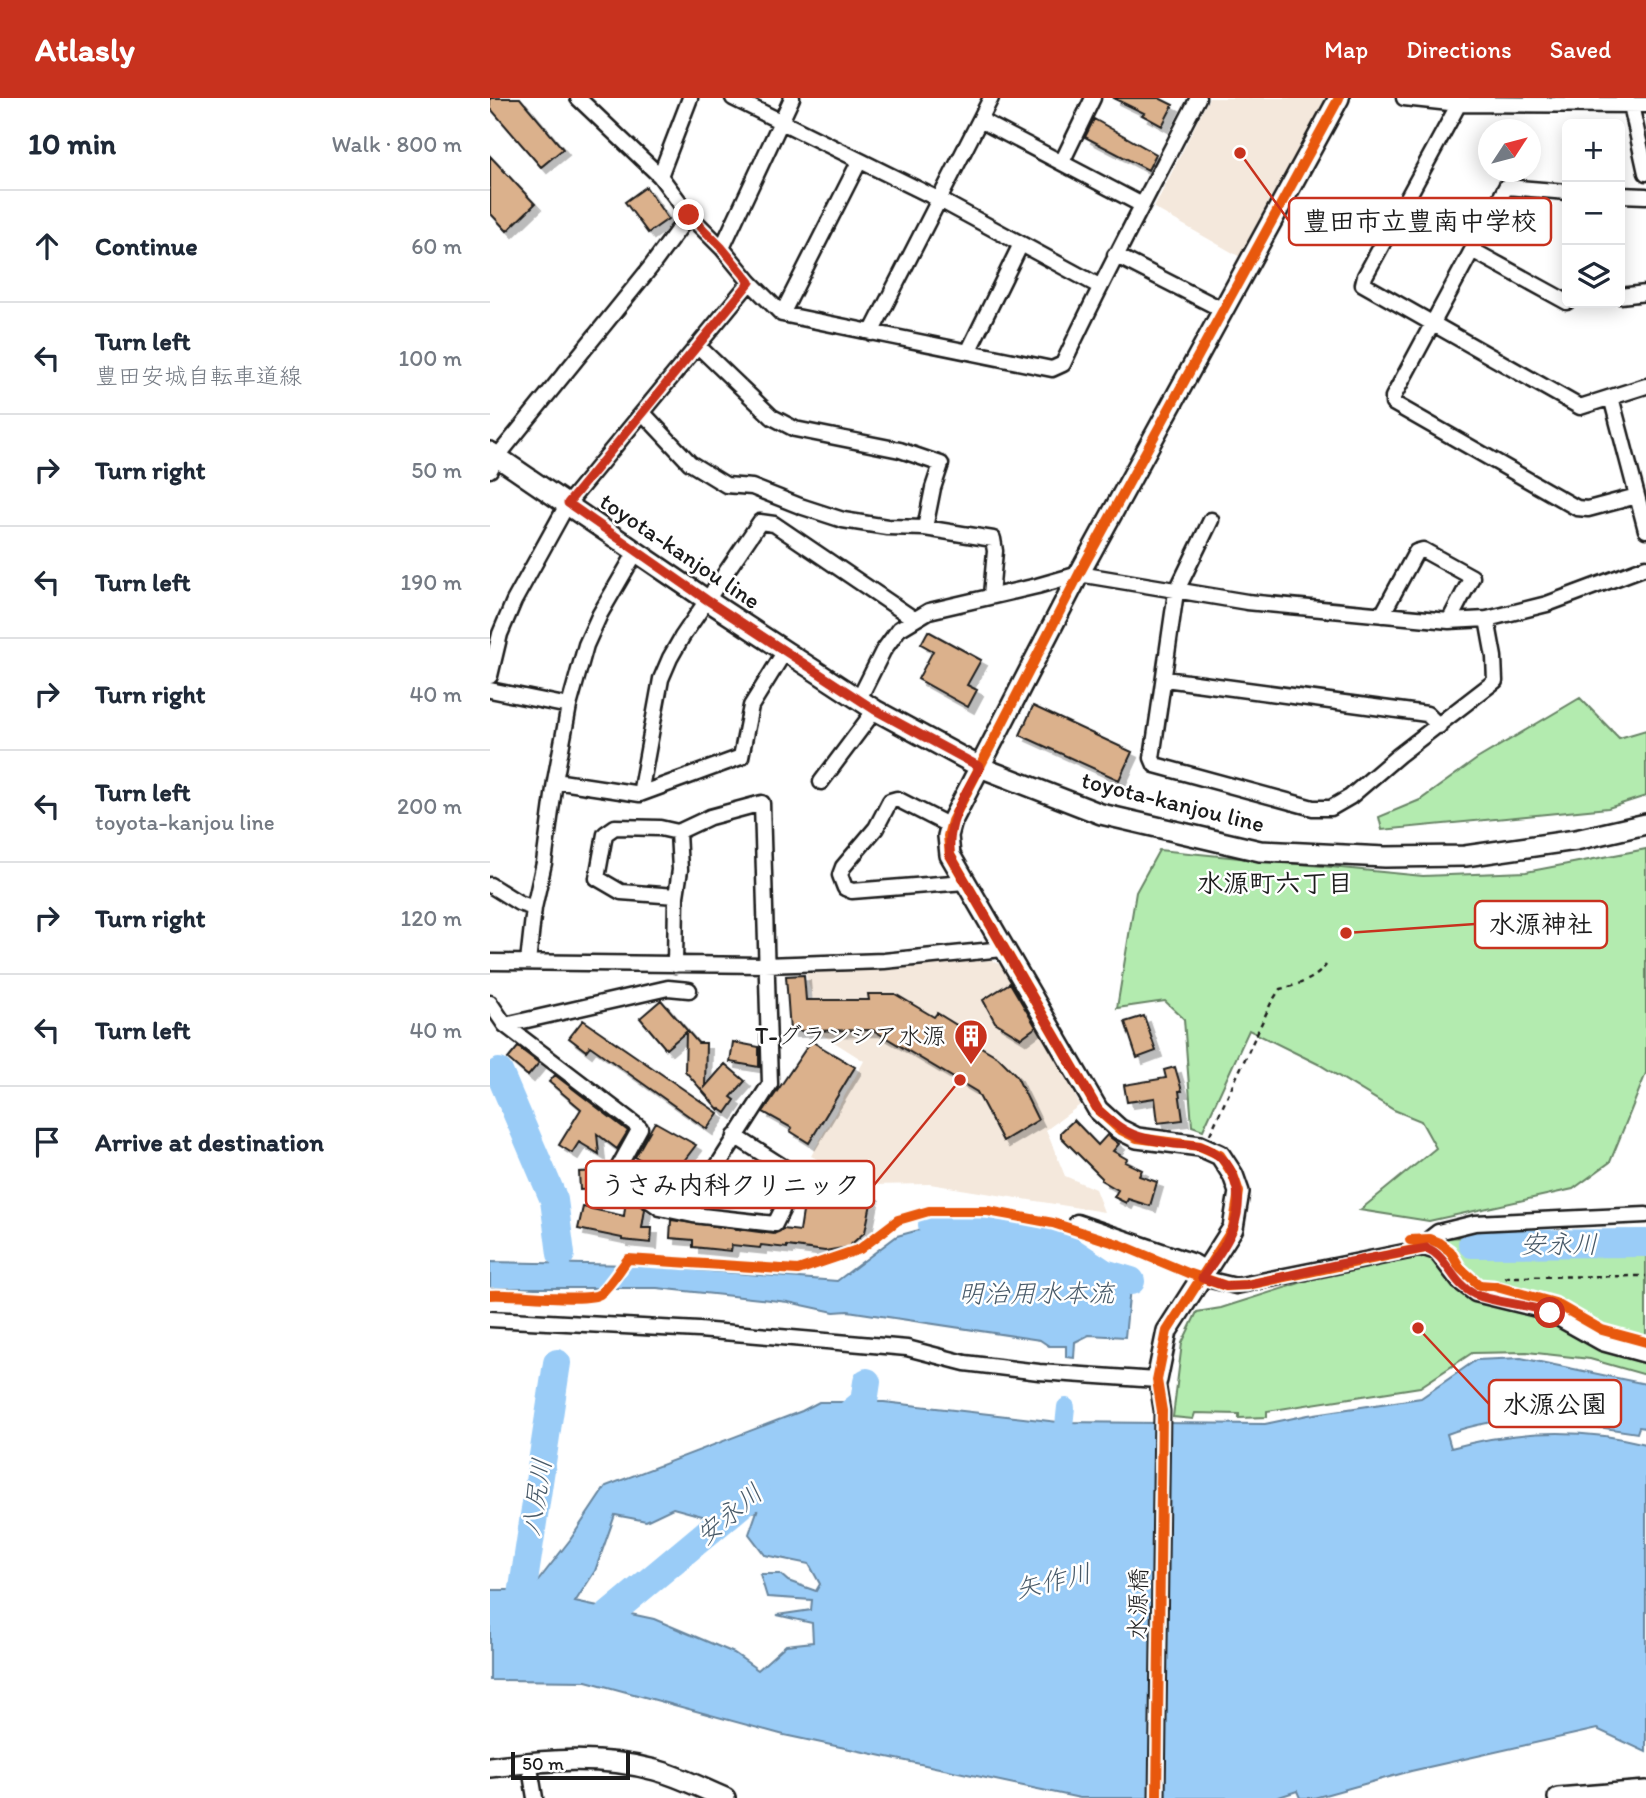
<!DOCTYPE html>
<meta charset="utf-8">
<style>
:root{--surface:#fff;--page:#f2f2f3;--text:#1f2937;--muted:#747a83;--line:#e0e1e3;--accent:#c8321e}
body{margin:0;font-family:Itim,"Klee One",sans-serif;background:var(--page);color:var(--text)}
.controls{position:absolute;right:21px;top:21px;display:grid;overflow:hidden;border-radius:10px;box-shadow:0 4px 18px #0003}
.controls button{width:63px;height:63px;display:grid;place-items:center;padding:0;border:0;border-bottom:2px solid var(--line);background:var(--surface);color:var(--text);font:35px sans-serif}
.compass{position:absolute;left:988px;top:21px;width:63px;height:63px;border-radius:50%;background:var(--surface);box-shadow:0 4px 18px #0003;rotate:54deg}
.scale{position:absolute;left:21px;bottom:18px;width:119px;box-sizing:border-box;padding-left:7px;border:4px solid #1c1c1c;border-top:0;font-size:19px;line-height:24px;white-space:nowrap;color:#1c1c1c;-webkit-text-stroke:5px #fff;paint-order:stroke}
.stop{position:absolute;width:21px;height:21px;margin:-16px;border:5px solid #c8321e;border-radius:50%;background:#fff}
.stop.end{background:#c8321e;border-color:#fff;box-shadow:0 2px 7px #0008}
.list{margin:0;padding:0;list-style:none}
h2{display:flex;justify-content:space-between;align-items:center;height:91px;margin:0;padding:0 28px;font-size:30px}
h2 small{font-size:23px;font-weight:400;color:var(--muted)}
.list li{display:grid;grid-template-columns:46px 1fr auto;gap:21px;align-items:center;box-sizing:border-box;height:112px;padding:0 28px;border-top:2px solid var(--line)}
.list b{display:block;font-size:26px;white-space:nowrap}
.list p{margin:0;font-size:23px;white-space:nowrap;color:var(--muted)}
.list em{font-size:23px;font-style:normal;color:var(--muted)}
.icon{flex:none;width:38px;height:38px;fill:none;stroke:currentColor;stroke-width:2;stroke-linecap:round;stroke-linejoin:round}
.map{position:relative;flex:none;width:1156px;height:1700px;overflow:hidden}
header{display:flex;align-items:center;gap:42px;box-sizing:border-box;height:98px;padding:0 35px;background:var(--accent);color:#fff}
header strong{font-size:33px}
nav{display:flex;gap:38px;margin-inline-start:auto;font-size:24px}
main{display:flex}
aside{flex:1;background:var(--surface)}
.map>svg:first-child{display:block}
.built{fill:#f4e8dc}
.green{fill:#b3ebaf;stroke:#688466;stroke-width:2}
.water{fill:#9accf7;stroke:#68869f;stroke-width:2;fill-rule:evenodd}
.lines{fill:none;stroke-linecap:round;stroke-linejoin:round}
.canal{stroke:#9accf7;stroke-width:18}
.river{stroke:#9accf7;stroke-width:28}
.building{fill:#dbb18c;stroke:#1c1c1c;stroke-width:2;filter:url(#shadow)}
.street-casing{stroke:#1c1c1c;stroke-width:19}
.secondary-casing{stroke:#1c1c1c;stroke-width:24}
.path{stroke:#1c1c1c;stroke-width:2.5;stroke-dasharray:5 5;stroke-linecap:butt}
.street{stroke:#fff;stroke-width:14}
.secondary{stroke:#fff;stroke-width:19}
.cycleway-casing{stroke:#fff;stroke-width:15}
.cycleway{stroke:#e8590c;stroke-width:10}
.route{stroke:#c8321e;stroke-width:9}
.labels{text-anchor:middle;stroke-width:5;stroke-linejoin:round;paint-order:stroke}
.street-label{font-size:24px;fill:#1c1c1c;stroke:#fff}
.poi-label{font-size:24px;fill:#1c1c1c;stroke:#fff;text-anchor:end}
.neighbourhood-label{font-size:26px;font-weight:bold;fill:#1c1c1c;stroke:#fff}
.water-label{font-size:26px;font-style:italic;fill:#485a69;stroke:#fff}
.leader{fill:none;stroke:#c8321e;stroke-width:2.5}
.callout-dot{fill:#c8321e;stroke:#fff;stroke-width:2.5}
.callout{fill:#fff;stroke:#c8321e;stroke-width:2.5}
.callout-label{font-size:26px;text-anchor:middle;font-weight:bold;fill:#1c1c1c}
</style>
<header>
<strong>Atlasly</strong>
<nav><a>Map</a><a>Directions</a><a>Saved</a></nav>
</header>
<main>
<aside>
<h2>10 min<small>Walk · 800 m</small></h2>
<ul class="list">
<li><svg class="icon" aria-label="ahead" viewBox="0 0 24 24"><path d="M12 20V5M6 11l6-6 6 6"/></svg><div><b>Continue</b></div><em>60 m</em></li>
<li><svg class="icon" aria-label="left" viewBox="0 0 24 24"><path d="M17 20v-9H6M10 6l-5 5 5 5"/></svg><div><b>Turn left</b><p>豊田安城自転車道線</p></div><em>100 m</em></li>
<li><svg class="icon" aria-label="right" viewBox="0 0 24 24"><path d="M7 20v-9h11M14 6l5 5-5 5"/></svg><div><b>Turn right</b></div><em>50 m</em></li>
<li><svg class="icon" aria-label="left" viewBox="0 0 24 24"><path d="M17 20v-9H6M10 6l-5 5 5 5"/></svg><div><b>Turn left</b></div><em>190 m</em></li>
<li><svg class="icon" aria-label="right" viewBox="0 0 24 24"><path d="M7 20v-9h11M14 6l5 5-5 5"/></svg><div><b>Turn right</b></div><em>40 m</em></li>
<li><svg class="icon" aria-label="left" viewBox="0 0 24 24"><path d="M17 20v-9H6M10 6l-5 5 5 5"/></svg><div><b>Turn left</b><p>toyota-kanjou line</p></div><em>200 m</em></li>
<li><svg class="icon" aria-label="right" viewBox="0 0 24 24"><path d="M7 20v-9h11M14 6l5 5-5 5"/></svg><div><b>Turn right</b></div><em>120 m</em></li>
<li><svg class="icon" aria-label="left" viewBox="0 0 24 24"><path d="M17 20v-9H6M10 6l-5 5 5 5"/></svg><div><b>Turn left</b></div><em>40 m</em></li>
<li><svg class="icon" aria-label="arrive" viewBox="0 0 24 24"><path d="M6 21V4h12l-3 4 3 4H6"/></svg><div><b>Arrive at destination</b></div></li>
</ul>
</aside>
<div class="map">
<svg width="1156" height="1700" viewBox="0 0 1156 1700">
<defs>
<filter id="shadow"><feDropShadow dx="6" dy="6" stdDeviation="0" flood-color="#0004"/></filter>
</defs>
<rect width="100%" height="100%" fill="#fff"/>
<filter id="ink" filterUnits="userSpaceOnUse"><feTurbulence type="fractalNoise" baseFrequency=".0143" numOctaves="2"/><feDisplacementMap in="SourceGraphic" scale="14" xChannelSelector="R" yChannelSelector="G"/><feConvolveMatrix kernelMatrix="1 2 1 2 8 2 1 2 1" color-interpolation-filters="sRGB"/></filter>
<g filter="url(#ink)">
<path class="built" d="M719 0H839L752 160 664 110Z
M501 862 511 867 525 882 590 1007 556 1032 575 1078 605 1091 614 1114 440 1086 379 1087 321 1058 374 963 325 932 323 902 315 873Z"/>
<path class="green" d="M1090 600 1129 640 1156 632V698L1118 710 892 732 889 719 930 702 987 661Z
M1156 751V975L1120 1064 1083 1091 939 1123 870 1112 946 1050 931 1023 904 1012 830 967 759 932 713 1032 702 1028 694 921 675 903 627 910 646 794 669 752 933 778 1036 774Z
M1097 1134 1156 1137V1277L1100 1261 1037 1254 982 1255 930 1289 777 1313V1319L749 1320V1316L705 1315 703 1321 683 1319 692 1245 707 1214 731 1210 952 1140Z"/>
<path class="water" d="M429 1132 559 1150 576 1155 602 1176 618 1185 640 1189 635 1239 599 1237 585 1244 584 1260 576 1259V1248H559L550 1242 358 1213 344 1214 298 1204 167 1190H0V1164L144 1167 347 1183 407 1138Z
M1031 1260 1156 1286V1330L1149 1329 1147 1335 1107 1329V1323C1057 1317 1006 1318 957 1336L961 1350C1026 1332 1090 1329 1156 1346V1654L1107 1631 921 1673 824 1700H810L807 1693 786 1700H590L294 1637 96 1583 0 1582V1492H41L80 1442 116 1388 312 1313 329 1304H394L568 1324 775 1326 818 1317 931 1300 986 1262ZM183 1410 223 1421 267 1413 259 1436 275 1457 319 1466 330 1486 326 1493 298 1483 290 1476H270L277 1499 322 1502 321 1512 287 1517 322 1525 323 1544 296 1547 268 1572 244 1555 164 1521 85 1504 105 1473 125 1417 156 1423Z"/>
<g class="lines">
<path class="canal" d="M572 1347 576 1309"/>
<path class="river" d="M9 974 64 1102 71 1156
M442 1127 569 1145 614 1175 641 1183
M982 1146 1156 1145
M346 1327 374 1304 377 1284
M27 1530 67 1265
M96 1536 266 1394"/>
</g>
<path class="building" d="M0 0H30L73 51 51 69 0 10Z
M623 0H669L683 7 672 28 652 17 654 15Z
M604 21 666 56 658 72 595 39Z
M0 58 45 106 17 133 0 115Z
M156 89 178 121 158 135 135 104Z
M438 533 491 562 477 587 487 592 478 609 428 581 443 553 431 546Z
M543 608 642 654 629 682 530 637Z
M314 877 316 902H379L378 896H405L444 919 447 915 468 928 466 934 508 959 526 977 548 1022 513 1043 487 994 383 932 300 933 296 878Z
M520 885 546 929 531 940 505 924 493 902Z
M171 902 208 945H216L215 989 235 966 255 983 241 999 245 1002 236 1015 230 1011 229 1012 195 973 196 934 176 951 150 920Z
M654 918 666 953 647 960 635 924Z
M93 922 228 1015 217 1031 100 948 96 953 79 940Z
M321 943 365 969 319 1045 300 1033 302 1030 273 1014Z
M243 944 269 949V969L240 964Z
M28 949 49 965 38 978 18 961Z
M685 969 692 993H689L693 1022 668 1025 665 1000 637 1004 634 987 676 980 674 972Z
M65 977 138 1033 127 1051 107 1036 109 1056 89 1044 82 1055 69 1047 91 1011 59 984Z
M584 1022 608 1047 617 1037 629 1046 623 1053 637 1061 635 1064 652 1072 649 1078 667 1084 660 1108 638 1101 636 1105 624 1099 628 1092 611 1082 612 1080 571 1039V1034Z
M165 1024 206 1047 193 1064 203 1073 189 1088 163 1063 160 1067 145 1059Z
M110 1073 111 1091 90 1092 89 1074Z
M345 1091 383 1096 375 1134 358 1149 335 1153 297 1148V1150L271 1147 270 1150 242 1147 241 1153 203 1149V1142L180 1140 181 1122 284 1136 293 1131 310 1133 315 1101 343 1105Z
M136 1101 143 1103 155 1111 152 1130H162L161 1145 132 1142V1140L88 1131 93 1109 134 1118Z"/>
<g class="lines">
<g class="street-casing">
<path id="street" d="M88 0 170 78 199 117 232 150 260 184 292 216 562 271 573 266C615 176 662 89 708 0
M243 0 450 102 609 188
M914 0 969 6 1156 7
M972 0 875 178 873 186 1090 309 1156 288
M1141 7 1156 75
M490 22 652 107
M572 64 603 0
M170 78 200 0
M1077 94 1016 89 903 299V305L1087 410 1098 411 1147 398
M1130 97 1156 98
M232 150 302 0
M982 152 1077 204
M625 157 733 212
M1130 198 1156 195
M292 216 369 64
M381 235 501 0
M208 248 282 319 305 331 410 352 451 366 443 390 435 430
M478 254 531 146
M1121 299 1156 432
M153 315 200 365 236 387 262 389 310 408 353 422 397 429 435 430 503 441 505 453 501 497
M0 372 7 359 160 170 199 117
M721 422 686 494 662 660 665 667 823 710H841L860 699 909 657 1005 583 1004 559 997 521
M892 517 926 454 933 452 982 479 959 523
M0 578 10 536 24 503 78 405 260 184
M675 581 937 616 949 628
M0 592 79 608
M369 601 393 553 409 531 439 513 547 488 589 476 757 504 959 523 997 521 1057 506 1156 469
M65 683 150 696 251 659 261 608 295 553
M331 684 385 612
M150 696 171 581 180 560 192 539 270 424 284 426 424 521
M460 728 407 701 400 703 386 730 353 769 350 777 355 790 362 793 475 784
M0 787 29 805 44 810
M186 798 190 772 188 734
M0 864 275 867 394 863 513 851
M38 864 44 810 54 765 65 683 79 608 96 547 110 516 146 454
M0 905 15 927 150 1030 128 1070V1080L170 1110 203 1117 205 1103 280 986 272 705 220 719 188 734 170 730 125 729 115 736 107 780 131 794 186 798 185 867
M15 927 178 890 199 892
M203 1117 285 1126 292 1112 301 1074 245 1038
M587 1124 704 1164 718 1172
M934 1150 946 1154 969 1184 985 1196 1055 1213 1112 1245 1156 1257
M934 1150 939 1141 948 1134 985 1125 1156 1117
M712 1180 746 1188 934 1150
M0 1221 209 1232 417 1250 475 1265 549 1274 667 1282 672 1313 667 1700
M39 1664 45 1700"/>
</g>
<g class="secondary-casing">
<path id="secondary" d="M0 354 217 502 385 612 490 669 611 716 770 753 895 759 975 758 1086 742 1156 726
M667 1282 677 1233 743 1130 749 1094 743 1077 730 1057 710 1048 647 1040 629 1031 608 1012 460 757 458 738 462 723 589 476 849 0
M0 1669C57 1662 109 1657 165 1672 189 1678 213 1691 235 1700
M1068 1700 1156 1693"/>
</g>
<path class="path" d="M720 1036 781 905 790 891C807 887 825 882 836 867
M1007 1186 1018 1179 1156 1178"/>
<use href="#street" class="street"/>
<use href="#secondary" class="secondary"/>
<g class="cycleway-casing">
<path id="cycleway" d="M920 1142 939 1141 949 1145 960 1153 970 1170 989 1187 1003 1188 1065 1205 1112 1232 1156 1244
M0 1197C22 1195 98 1205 110 1196 121 1187 130 1171 138 1161L308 1172 370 1151 408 1122 439 1113H498L563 1125 631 1147 698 1175 736 1188 757 1187 934 1150
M667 1700 672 1313 667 1282 677 1233 743 1130 749 1094 743 1077 730 1057 710 1048 647 1040 629 1031 608 1012 460 757 458 738 462 723 589 476 849 0"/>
</g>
<use href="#cycleway" class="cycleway"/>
</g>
</g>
<g class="lines" filter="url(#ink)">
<path class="route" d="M199 117 232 150 260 184 78 405 217 502 385 612 490 669C474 699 457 722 460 757L608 1012C637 1038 647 1040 685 1046 694 1047 704 1046 712 1049 746 1060 755 1099 743 1130 737 1147 722 1166 712 1180L736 1188 757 1187 850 1166 937 1150C958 1159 962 1186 984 1196 1008 1206 1036 1205 1060 1215"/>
</g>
<defs>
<g id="building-pin" transform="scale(1.75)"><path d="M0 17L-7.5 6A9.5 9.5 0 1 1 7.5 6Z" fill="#c8321e" stroke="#fff"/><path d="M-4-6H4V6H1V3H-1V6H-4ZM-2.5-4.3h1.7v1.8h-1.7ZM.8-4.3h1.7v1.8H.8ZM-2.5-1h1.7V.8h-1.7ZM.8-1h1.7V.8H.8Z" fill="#fff"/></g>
</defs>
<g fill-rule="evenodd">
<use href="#building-pin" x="481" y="938"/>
</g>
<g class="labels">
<g class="street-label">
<text transform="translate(190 453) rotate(34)" y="8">toyota-kanjou line</text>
<text transform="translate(683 704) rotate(14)" y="8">toyota-kanjou line</text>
<text transform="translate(648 1506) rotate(-89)" y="8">水源橋</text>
</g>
<g class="poi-label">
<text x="456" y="946">T-グランシア水源</text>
</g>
<g class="neighbourhood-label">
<text x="785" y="794">水源町六丁目</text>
</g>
<g class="water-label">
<text x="1069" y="1155">安永川</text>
<text x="546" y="1204">明治用水本流</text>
<text transform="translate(46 1399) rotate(-81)" y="9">八尻川</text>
<text transform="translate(239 1416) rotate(-40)" y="9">安永川</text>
<text transform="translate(563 1483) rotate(-13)" y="9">矢作川</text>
</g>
</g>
<path class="leader" d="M750 55L799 123M856 835L985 826M470 982L384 1087M928 1230L999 1306"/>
<g class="callout-dot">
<circle cx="750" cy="55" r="7"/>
<circle cx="856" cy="835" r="7"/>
<circle cx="470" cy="982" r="7"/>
<circle cx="928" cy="1230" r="7"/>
</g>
<g class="callout">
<rect x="799" y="100" width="262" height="47" rx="7"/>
<rect x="985" y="803" width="132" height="47" rx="7"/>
<rect x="96" y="1063" width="288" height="47" rx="7"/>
<rect x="999" y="1282" width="132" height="47" rx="7"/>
</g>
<g class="callout-label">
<text x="930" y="132">豊田市立豊南中学校</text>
<text x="1051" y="835">水源神社</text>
<text x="240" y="1096">うさみ内科クリニック</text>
<text x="1065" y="1315">水源公園</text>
</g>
</svg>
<div class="controls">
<button>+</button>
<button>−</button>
<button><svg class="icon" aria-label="layers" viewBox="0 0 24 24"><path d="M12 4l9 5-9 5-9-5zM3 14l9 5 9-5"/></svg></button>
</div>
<svg class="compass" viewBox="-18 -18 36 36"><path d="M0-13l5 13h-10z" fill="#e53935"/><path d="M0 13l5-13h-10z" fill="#747a83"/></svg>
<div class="scale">50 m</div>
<div class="stop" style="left:1060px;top:1215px"></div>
<div class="stop end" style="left:199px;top:117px"></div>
</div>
</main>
